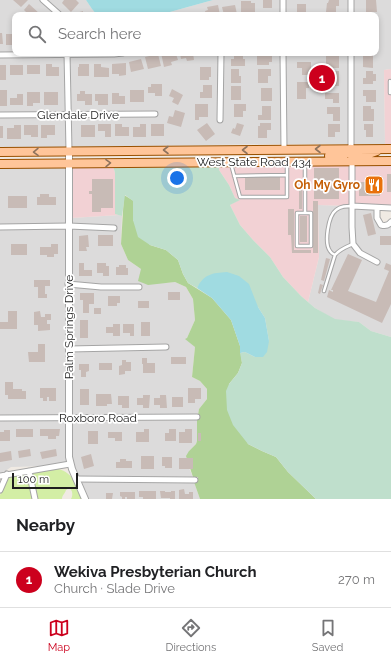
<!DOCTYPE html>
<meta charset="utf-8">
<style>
:root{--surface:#fff;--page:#f6f6f6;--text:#202124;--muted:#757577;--line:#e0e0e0;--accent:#cc001d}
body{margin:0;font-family:Raleway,sans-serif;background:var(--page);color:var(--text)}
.scale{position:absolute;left:12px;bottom:10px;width:66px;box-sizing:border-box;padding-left:4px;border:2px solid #1e1e1e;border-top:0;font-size:11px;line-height:14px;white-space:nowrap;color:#1e1e1e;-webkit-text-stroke:3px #fff;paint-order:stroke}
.you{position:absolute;left:177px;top:178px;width:14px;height:14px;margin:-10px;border:3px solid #fff;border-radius:50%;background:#1a73e8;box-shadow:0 0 0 6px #1a73e833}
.badge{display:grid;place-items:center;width:26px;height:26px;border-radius:50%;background:var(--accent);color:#fff;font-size:13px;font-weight:700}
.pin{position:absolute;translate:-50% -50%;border:2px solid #fff;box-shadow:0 1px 4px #0006}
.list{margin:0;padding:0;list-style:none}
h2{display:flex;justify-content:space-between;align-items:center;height:52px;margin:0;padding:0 16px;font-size:17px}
h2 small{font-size:13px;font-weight:400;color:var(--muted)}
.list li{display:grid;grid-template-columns:26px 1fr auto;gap:12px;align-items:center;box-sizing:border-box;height:56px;padding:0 16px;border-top:1px solid var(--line)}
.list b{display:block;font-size:15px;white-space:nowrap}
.list p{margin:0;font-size:13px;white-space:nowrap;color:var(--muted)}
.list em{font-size:13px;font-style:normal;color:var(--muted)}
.icon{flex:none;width:22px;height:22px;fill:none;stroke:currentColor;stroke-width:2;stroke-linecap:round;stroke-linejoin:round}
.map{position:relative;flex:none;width:391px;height:499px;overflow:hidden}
.search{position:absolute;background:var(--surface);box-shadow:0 2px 6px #0003;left:12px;right:12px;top:12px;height:44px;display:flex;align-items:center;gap:10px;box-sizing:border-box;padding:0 14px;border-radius:8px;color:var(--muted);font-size:15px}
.sheet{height:108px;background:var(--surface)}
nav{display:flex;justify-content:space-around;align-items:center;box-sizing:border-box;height:56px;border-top:1px solid var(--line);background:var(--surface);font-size:11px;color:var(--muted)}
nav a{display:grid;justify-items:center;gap:2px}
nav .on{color:var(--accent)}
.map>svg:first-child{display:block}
.residential{fill:#dcdbdb}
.commercial{fill:#f2d1d4}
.grass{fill:#d3eea5}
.forest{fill:#afd295}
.wetland{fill:#bfdfcc}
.water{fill:#a0dbe1}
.building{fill:#c8bbb6}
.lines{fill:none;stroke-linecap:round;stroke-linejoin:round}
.service-casing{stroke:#a5a5a5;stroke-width:4.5}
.minor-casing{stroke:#a5a5a5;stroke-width:7}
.tertiary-casing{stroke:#a5a5a5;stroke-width:8}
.primary-casing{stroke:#985000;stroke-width:10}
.service{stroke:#fff;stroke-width:2.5}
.minor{stroke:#fff;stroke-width:5}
.tertiary{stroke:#fff;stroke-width:6}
.primary{stroke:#ffc599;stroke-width:8}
.oneway{stroke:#8e725c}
.labels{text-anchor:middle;stroke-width:3.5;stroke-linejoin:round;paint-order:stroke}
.street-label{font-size:12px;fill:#1e1e1e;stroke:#fff}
.food-label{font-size:12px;font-weight:bold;fill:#c56008;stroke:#fff;text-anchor:end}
</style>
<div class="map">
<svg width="391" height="499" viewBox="0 0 391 499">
<rect width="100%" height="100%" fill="#f0eae3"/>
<path class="residential" d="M0 0H40L56 15H15V53H0Z
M47 0H86L92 9 97 15H63L58 10Z
M213 0H281V15H159Z
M285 0H348V15H285Z
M353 0H391V69L384 70 385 144H353V53H376V15H353Z
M134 53H218V122L222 123 223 53H281V144L71 147 70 118 158 116 157 112H70V57H114Z
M285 53H349V144H286Z
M65 57 66 112 0 113V58Z
M0 118H66L67 147H0Z
M67 166V224H0V167Z
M318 205 350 206V227L359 255 378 266 380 261 361 251 355 243 354 227V209L375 210V218L377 223 379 227 384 228 391 226V337L371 331 359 322 335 320 315 308 308 302 319 257Z
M119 215 122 216 121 244 128 260 141 269 164 283 175 282 186 287 193 299 195 320 187 338 195 347 192 377 200 381 207 389V399L199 409 198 415 71 416V351L168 350V345L71 346V287L101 289 141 290V285L101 284 71 282V229L116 231V226L71 224V218Z
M0 229H67V416L0 415Z
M0 420 67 421 68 462 46 466 11 467 4 472 0 473Z
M197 420V441L196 444 189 451V468L193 477 77 476 74 468 72 457 71 421Z
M80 482H194L200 499H88Z"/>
<path class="commercial" d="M391 69V144H385L384 70Z
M349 164 350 206 318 205 319 257 308 302 301 296 283 277 270 257 253 240 240 225 230 205 239 200 235 198 229 185 219 170V165Z
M354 164H391V205H377L354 203Z
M113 165 115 173V214L119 215 71 218 72 166Z"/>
<path class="grass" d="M58 469C74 473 76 485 83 499H71C73 496 73 490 69 488L66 490C65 494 62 495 62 499H38L32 473Z
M27 474 33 499H0V495L9 477Z"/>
<path class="forest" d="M124 195 134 201 133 220 150 245 166 250 178 260 183 274 188 283 212 298 231 320 240 346 242 363 238 373 229 384 248 444 262 451 276 457 288 472 316 499H200L194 482H198V477H193L186 456 189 451 196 444 197 441V420L199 419V415H198L199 409 207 399V389L200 381 192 377 195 347 185 339 187 338 195 320 193 299 186 287 175 282 148 285 138 281 141 269 128 260 121 244Z"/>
<path class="wetland" d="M113 165H219V170L229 185 235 198 240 200 230 205 240 225 253 240 270 257 283 277 301 296 315 308 335 319 359 322 371 331 391 337V499H316L288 472 276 457 262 451 248 444 233 425 227 410 226 391 229 384 238 373 242 363 240 353 245 352 255 357 269 341 265 318 258 307 199 285 197 288 188 283 183 274 178 260 166 250 150 245 138 237 133 220V201L125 195 122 216 115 214V173Z"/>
<path class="water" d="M86 0H213L159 15H97L92 9Z
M227 272 239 276 249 284 258 307 265 318 269 341 267 352 263 357H255L245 352 240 353V346L231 320 212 298 197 288C204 274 212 273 227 272Z"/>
<path class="building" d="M13 0H28L21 7Z
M64 0H76L79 3 71 12 62 3Z
M263 0H272V8H263Z
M329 0H339V6H336V13L326 12 327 3H328Z
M366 0H376L377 12H366Z
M241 1H251V3H255V13H241Z
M29 4 40 14 39 15H23L26 12 24 10Z
M297 4H306V15H297Z
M218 5 220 15H206L205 11 208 10 207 7Z
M235 5 237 14 224 15 222 7Z
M83 11V14L86 13 87 15H77L76 13Z
M202 12 203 15H190V14Z
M0 33H2L3 44H0Z
M6 34H15V45H6Z
M161 53H168L169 55 176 54 178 60 171 62 172 65 164 67Z
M180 53H193L194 60 187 61 186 58 181 59Z
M237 53H243V59H245V66H231V59H234V55H237Z
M261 53H272V62H269V65H257V55H261Z
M297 53H308V56H297Z
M326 53H339V68H329V64H326Z
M363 53H373V68L363 67Z
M158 54 161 66 148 69 145 57Z
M141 59 144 69 131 72 129 62Z
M297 62H311V75H302V68H297Z
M126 63V75L119 76V74H112V64Z
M46 64H52V67H59V76H46Z
M79 64H89V76H78V67H79Z
M94 64H101V67L109 68V77H94Z
M0 65H6V80H0Z
M10 65H23V75H10Z
M27 65H40V74H27Z
M200 67H211V77H209V80H200Z
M231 69H239V76H241V83H231Z
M258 69H271V76H268V83H258Z
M326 71H339V86H333V82H330V79H326Z
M366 71H373V74H376V81H373V84H363V78H366Z
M297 82H309V88H306V99H297Z
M151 84H162V96H155V93H148V87H151Z
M203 85H212V98H200V92H203Z
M231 86H241V100H231Z
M261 88H272V101H261Z
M172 89 183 95 178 105 172 102 174 98 169 96Z
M0 90H7V106H0Z
M130 90H144V102H130Z
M363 90H376V102H366V96H363Z
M80 91H85V94H92V105H85V101H77V94H80Z
M27 92H40V103H33V106H27Z
M44 92H58V105H44Z
M112 93H119V96H125V104H112Z
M325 93H339V103H333V99H325Z
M17 94H23V105H10V98H17Z
M95 94H108V105H98V101H95Z
M195 104H208V117H199V120H195Z
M234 104H246V111H243V117H234Z
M262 106H271V120H258V115H262Z
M363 106H371V109H374V121H363Z
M327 107H340V121H333V114H327Z
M175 110 185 113 181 127 167 123 169 116 173 117Z
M207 123 215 134 206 141 197 130Z
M237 123 244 125 240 136 231 133 233 128 235 129Z
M260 123H271V130H267V138H258V126H260Z
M98 124H111V137H105V131H98Z
M115 124H122V127H129V136H115Z
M140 124H146V137H133V127H140Z
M151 124H164V136H151Z
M328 124H340V132H335V137H328Z
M364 124H373V137H366V130H364Z
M14 125H21V139H7V128H14Z
M24 125H38V137H31V135H24Z
M41 125H55V135H47V138H41Z
M81 125H95V137H81Z
M0 126H3V138H0Z
M314 168H339V199H314Z
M387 174H391V192H387Z
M245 177H280V190H245Z
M92 179H113V208H101V212H92V194H89V191H92Z
M299 180H302V209H299Z
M359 182H380V196H359Z
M40 194H49V197H56V205H37V197H40Z
M8 196H27V208H8Z
M313 201H318V253H313Z
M288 209H294V250H311V253H292L291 235H288Z
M371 213 376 234 368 236 363 215Z
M300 216H307V242H300Z
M88 235 89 247H86L87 251H79V236Z
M98 235H113V246H98Z
M380 236H391V245H380Z
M11 244H27V255H11Z
M51 244H58V254H54V257H47V255H40V247H51Z
M348 254 362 260 348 291 376 302 389 271 384 269 386 263 391 265V304L382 323 327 297 329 290 333 292V290H331Z
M326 258 330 259 324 281 321 280Z
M79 263H84V270H92V276H79Z
M97 263H106V266H109V276H103V273H97Z
M119 265H126V268H128V275H116V267H119Z
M34 280H50V286H45V294H47V298H38V287H34Z
M320 284 323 285 320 294 318 293Z
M168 292H180V300H168Z
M80 293H94V304H89V313H83V300H80Z
M108 296H120V303H117V306H108Z
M138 301H149V308H138Z
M94 308H101V314H94Z
M8 311H17V329H0V322H8Z
M40 311 41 317H45V314H51V320H47V324H50V330L38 331V325H34V312Z
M80 320H88V338H80Z
M141 322H150V336H141Z
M113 324H120V336H113V333H106V327H113Z
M123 324H134V336H130V333H123Z
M38 344H45V362H29L28 352H38Z
M171 357H186V364H171Z
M142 358H147V363H155V373H143V364H142Z
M122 360H126V362H131V371H125V374L119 375V366L122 365Z
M99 363H112V370H99Z
M79 364H89V371L86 372V377H81V370H79Z
M5 382H13V389H22V391H26V399H8V395H5Z
M40 388H56V401H49V397H47V401H43V398H40Z
M188 388H201V399H195V403H188Z
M80 389H89V405H80Z
M96 394H111L112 404H107V406H96Z
M143 395H150L149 408H143V405H137V398H143Z
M160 395H166L167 408H160V405H154V398H160Z
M118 396H129V408H122V405H118Z
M172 397H183V407H172Z
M16 429H33V437H16Z
M40 429H60L59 436H56V439H48V436H40Z
M144 429H149V442H136V432H144Z
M169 429H176V441H165V433H169Z
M185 429H192V443H179V432H185Z
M4 430H10V441H0V432H4Z
M88 431H98V444H88Z
M108 432H122V441H115V438H108Z
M198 433H201V441H198Z
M30 449 31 456 19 458 18 451Z
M56 449 57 456 42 459 40 452Z
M11 451 12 460 0 462V453Z
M91 454 94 466 84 469 81 457Z
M141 456H154V469H141Z
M162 457H172V468H165V466H162Z
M179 458H193V469H179Z
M120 459H126V461H132V468H116V462H120Z
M184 489 185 494H189V492H193V499H179V490Z
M139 491H156V499H143V497H139Z
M160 491H165V492H171V491H175V499H170V498H161Z
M120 492H135V499H127V497H125V499H122V497L120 496Z
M106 493H113L112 499H106Z"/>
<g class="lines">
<g class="service-casing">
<path id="service" d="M390 81V93H391
M231 164 240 197H287V168L286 164
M234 176 287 175
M297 213H311V246H297Z
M305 213V164
M335 255C333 254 331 253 330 251 324 243 328 216 336 210 341 206 346 206 352 206
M324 291 335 255C340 249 346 247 353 244"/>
</g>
<g class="minor-casing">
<path id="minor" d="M43 0 60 15
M283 0V15
M351 0V15
M67 53 69 151
M283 53 284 150
M351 53V149
M0 55 114 54 123 53
M0 115 155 114
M220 120 221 53
M352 161V227L353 244 360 253 377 262
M352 206 391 208
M377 208V218L381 225C385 226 389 225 391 222
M0 227 69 226 114 228
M68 284 101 287H139
M69 349 166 347
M0 418 197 417
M29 471 35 499
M0 476 70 464
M76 479 195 480
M0 490 7 474"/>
</g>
<g class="tertiary-casing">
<path id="tertiary" d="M69 151V457L72 469 85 499"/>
</g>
<g class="primary-casing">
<path id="primary" d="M0 152 391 149
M329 156C338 156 346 157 351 149
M352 161V158L355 156 366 155 377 151
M0 164 391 161"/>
</g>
<use href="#service" class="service"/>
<use href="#minor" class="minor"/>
<use href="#tertiary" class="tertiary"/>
<use href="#primary" class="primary"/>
</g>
<defs><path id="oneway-chevron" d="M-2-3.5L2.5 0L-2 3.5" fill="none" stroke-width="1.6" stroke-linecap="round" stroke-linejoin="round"/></defs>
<g class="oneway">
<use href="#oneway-chevron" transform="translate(318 149) rotate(180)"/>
<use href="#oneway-chevron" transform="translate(166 150) rotate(180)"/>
<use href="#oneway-chevron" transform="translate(245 150) rotate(180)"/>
<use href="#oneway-chevron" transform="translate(36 152) rotate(179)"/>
<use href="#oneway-chevron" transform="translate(108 163) rotate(-1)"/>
</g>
<defs>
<g id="restaurant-square" transform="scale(1)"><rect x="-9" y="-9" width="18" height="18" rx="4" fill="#e8710a" stroke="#fff"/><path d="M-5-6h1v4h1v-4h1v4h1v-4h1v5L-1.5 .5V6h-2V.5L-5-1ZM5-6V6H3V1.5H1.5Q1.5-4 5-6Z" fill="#fff"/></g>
</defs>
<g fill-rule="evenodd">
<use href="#restaurant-square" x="374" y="185"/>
</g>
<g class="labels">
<g class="street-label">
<text x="78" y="119">Glendale Drive</text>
<text x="254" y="166">West State Road 434</text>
<text transform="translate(69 327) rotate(-90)" y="4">Palm Springs Drive</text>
<text x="98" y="422">Roxboro Road</text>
</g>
<g class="food-label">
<text x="360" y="189">Oh My Gyro</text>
</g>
</g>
</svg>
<div class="scale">100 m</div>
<div class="you"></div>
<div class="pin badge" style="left:322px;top:78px">1</div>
<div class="search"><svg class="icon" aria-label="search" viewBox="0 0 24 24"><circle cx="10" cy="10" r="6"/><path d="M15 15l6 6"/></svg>Search here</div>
</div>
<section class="sheet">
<h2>Nearby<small></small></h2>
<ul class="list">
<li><span class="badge">1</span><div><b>Wekiva Presbyterian Church</b><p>Church · Slade Drive</p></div><em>270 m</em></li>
</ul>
</section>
<nav>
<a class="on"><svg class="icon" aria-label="map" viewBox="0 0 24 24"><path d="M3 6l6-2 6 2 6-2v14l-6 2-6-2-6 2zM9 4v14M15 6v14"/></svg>Map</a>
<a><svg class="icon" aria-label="directions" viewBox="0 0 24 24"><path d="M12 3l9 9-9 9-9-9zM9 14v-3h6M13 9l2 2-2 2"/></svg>Directions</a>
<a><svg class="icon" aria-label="saved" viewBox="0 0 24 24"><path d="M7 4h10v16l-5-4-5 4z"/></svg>Saved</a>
</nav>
